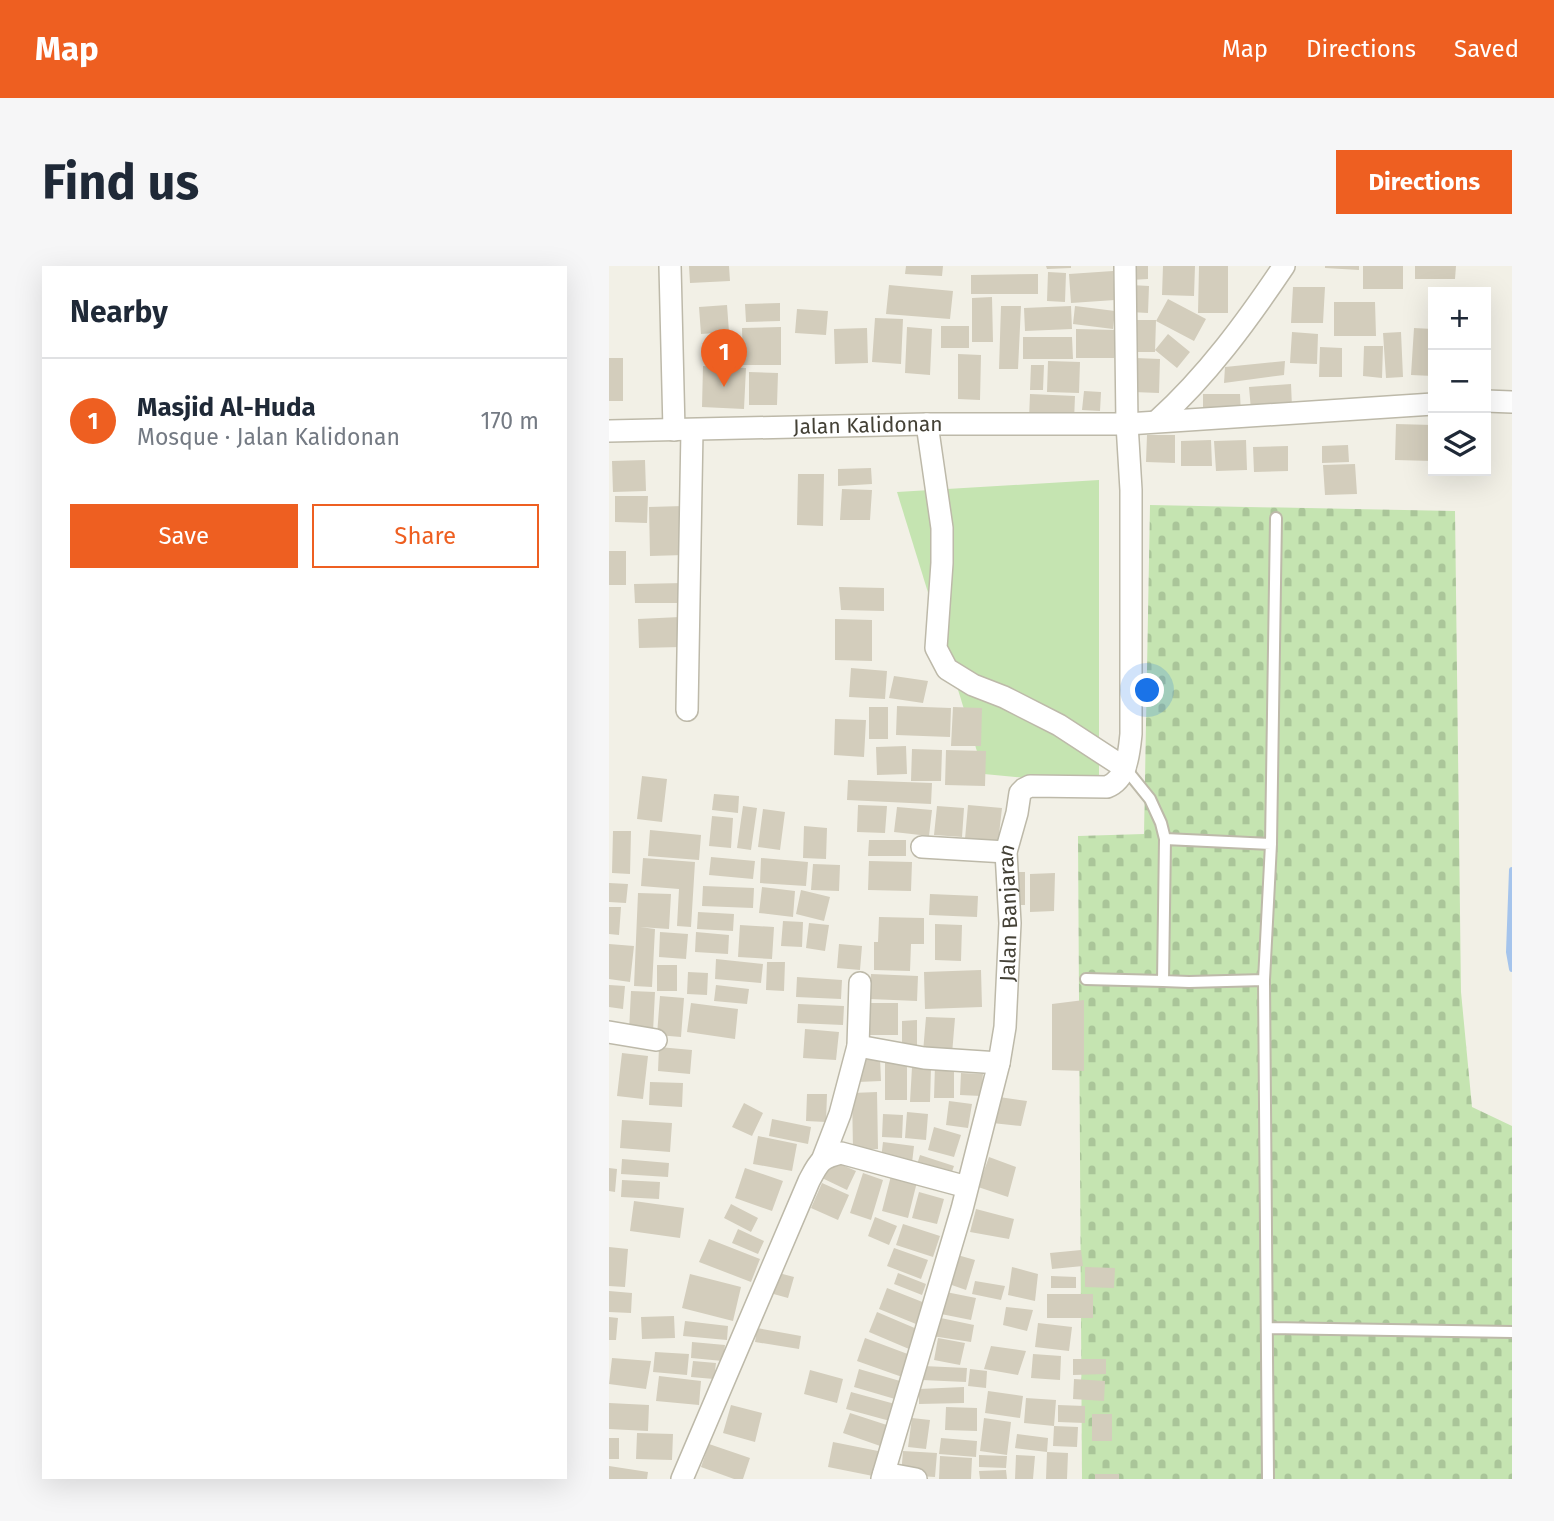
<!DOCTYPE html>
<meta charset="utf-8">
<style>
:root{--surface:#fff;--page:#f6f6f7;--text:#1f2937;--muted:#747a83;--line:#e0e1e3;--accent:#ee5f21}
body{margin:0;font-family:"Fira Sans",sans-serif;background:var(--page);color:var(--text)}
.controls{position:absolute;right:21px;top:21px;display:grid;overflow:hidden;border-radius:0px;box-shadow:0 7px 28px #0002}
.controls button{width:63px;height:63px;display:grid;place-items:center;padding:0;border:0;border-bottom:2px solid var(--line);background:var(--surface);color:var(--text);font:35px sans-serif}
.you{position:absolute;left:539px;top:425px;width:24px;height:24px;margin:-18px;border:5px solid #fff;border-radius:50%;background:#1a73e8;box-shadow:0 0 0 10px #1a73e833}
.badge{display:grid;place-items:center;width:46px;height:46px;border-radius:50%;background:var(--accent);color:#fff;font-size:23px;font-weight:700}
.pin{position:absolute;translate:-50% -58px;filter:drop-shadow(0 2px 4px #0008)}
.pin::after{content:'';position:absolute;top:37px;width:24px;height:21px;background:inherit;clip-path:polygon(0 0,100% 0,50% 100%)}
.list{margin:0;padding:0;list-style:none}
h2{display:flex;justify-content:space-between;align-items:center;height:91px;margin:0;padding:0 28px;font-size:30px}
h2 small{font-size:23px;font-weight:400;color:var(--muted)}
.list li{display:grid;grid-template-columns:46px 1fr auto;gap:21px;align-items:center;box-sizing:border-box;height:126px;padding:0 28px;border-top:2px solid var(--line)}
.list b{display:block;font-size:26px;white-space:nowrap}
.list p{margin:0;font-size:23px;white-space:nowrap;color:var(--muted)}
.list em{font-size:23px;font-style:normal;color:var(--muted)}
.actions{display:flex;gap:14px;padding:21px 28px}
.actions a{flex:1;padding:16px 0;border:2px solid var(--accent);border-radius:0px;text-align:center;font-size:24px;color:var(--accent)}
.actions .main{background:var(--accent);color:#fff}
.icon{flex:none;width:38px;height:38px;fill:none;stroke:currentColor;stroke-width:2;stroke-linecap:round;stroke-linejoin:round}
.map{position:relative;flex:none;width:903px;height:1213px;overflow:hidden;border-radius:0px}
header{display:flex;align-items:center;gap:42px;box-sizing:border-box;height:98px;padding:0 35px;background:var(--accent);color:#fff}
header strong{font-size:33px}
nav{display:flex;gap:38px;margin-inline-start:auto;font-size:24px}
.intro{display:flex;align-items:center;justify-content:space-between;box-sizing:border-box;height:168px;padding:0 42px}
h1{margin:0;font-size:49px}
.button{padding:18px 32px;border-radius:0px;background:var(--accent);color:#fff;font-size:24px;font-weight:700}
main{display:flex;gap:42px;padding:0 42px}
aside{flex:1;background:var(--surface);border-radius:0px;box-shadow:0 7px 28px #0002}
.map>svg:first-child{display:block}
.green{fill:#c5e4b1}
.cemetery{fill:url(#cemetery-stones)}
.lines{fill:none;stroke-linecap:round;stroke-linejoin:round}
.stream{stroke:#a5c4ec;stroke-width:6}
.building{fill:#d3cdbc}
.service-casing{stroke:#bdb9a9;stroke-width:14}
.minor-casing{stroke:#bdb9a9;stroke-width:24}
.service{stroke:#fff;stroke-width:10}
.minor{stroke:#fff;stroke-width:21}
.labels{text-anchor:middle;stroke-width:5;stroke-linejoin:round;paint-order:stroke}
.street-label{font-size:21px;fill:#444136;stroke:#fff}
</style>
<header>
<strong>Map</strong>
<nav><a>Map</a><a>Directions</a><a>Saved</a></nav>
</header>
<div class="intro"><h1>Find us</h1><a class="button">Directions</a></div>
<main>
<aside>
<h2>Nearby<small></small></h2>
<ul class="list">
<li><span class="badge">1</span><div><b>Masjid Al-Huda</b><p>Mosque · Jalan Kalidonan</p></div><em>170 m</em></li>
</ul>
<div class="actions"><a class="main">Save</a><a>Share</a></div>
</aside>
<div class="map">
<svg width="903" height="1213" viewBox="0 0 903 1213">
<defs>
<pattern id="cemetery-stones" width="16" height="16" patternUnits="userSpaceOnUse" patternTransform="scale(1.75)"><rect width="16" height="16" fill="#c5e4b1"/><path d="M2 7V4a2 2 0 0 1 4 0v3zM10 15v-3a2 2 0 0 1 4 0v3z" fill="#aac599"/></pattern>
</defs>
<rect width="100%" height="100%" fill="#f2f0e6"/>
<path class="green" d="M490 214V519L375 508 288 226Z"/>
<path class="cemetery" d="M541 239 846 245 852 726 863 841 903 860V1213H473L469 570 535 568Z"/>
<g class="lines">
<path class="stream" d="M903 604 900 686 903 703"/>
</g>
<path class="building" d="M80 0H120L121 15 81 17Z
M297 0H334L333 10 296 8Z
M437 0H462V2L438 3Z
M521 0H539V13L521 14Z
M554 0H586L585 30 553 29Z
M590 0H619V47H589Z
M716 0H750V4L716 2Z
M754 0H794V23H754Z
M806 0H847L846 13H806Z
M504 5 506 34 462 37 460 8Z
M439 6 457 7 456 36 438 35Z
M429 8V28H362V9Z
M280 19 344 25 341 53 277 48Z
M522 19 540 20 539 47 521 46Z
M684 21H716L714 57H682Z
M383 31 384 76H363V32Z
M559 33 597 53 585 75 547 55Z
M725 36H766L767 70H725Z
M171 37V55L137 56 136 38Z
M118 39 120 66 92 68 90 41Z
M392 40H412L409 103H390Z
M462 40 463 63 416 65 415 42Z
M466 40 506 45 504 63 464 58Z
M188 43 219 45 217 69 186 67Z
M266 52 294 53 292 98 263 96Z
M523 54H547L546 86H522Z
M332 60H360V82H332Z
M172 61V99H134L133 62Z
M298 61 323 63 321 109 296 107Z
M258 62 259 97 226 98 225 63Z
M805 62 824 63V110L802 109Z
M467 63 506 64 505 92H467Z
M683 66 709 68 708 98 681 97Z
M792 66 794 111 777 112 774 67Z
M559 68 581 86 568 102 546 84Z
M414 71H463L464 93H414Z
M877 71 881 72 879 102H877Z
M755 80H774L773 112 754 110Z
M711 81 733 82V111H710Z
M349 88 372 89 371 134 349 133Z
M0 92H14V135H0Z
M526 92 551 93 550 127 524 126Z
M439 95 471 96 470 127 438 126Z
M676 95 675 109 615 117 616 101Z
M422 99H435L434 124H421Z
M94 100 137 102 135 143 93 141Z
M140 106 169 107 168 139H140Z
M682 118 683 141 642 144 640 121Z
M475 125 492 126 491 145 473 144Z
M421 128 466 130 465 155 420 153Z
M594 128H631L632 149 594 150Z
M787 158 824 159V195L786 194Z
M538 169H566V197L537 196Z
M602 174 603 200H572V175Z
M637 174 638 204 607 205 605 175Z
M739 179 740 196 713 197V180Z
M679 180V205L645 206 644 181Z
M36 194 37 225 4 226 3 195Z
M746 198 748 228 716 229 714 199Z
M262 202 263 218 229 220V203Z
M189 208H215L214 260 188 259Z
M233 223 263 224 261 254H231Z
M6 230H39L38 257 6 256Z
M74 240 75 289 41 290 40 241Z
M0 285H17V319H0Z
M75 317V337H26L25 318Z
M230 321 275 322V345L232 344Z
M71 351 72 381 30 382 29 353Z
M226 353 263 354V395L226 394Z
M242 402 278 405 276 433 240 431Z
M285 410 319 415 314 437 280 432Z
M288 440 342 442 341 471 287 469Z
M260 441H279V473H260Z
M344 441 373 442 372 480H342Z
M226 453 257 454 255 491 225 489Z
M297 480 298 508 268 509 267 481Z
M303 483 333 484 332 515H302Z
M337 484 377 485 376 520 336 519Z
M33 510 58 513 53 556 28 553Z
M239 514 323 517 322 538 238 534Z
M105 528 130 530 129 547 103 544Z
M249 539 278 540 276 567 248 566Z
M359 539 393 542 389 577 356 573Z
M134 540 148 542 142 584 128 582Z
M328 540 355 542 353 571 325 569Z
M288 541 323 544 320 570 285 566Z
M154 543 176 546 171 584 149 581Z
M103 550 124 552 122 582 100 580Z
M195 560 218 562 217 593 194 592Z
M41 564 92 569 90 594 39 590Z
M4 565H22L21 608 3 607Z
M260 574H297V590H259Z
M102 591 146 595 144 613 100 609Z
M34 592 86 596 82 661 68 660 70 623 32 620Z
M152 592 199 596 197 620 151 617Z
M260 595 303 596 302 625 259 624Z
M204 598 231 599 230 625 202 624Z
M401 606H416V639H405Z
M446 607 445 645 421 646V608Z
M0 617 19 618 17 637 0 636Z
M94 620 145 622 144 642 93 640Z
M153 621 186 625 184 651 150 647Z
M192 624 221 631 215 655 187 648Z
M29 627 62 628 60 663 31 661 46 663 43 721 25 720Z
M321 628 369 630 368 651 320 649Z
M0 641H12L10 669 0 668Z
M89 646 125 648 124 665 88 663Z
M270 651 315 652V678H302L301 705 265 704V676H269Z
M174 655 194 656 193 681 172 680Z
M200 657 220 659 216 685 197 682Z
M326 658 353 659 352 695 326 694Z
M131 659 165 661 163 693 129 691Z
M51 666 79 668 77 693 50 691Z
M87 666 120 669 119 688 86 686Z
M0 678 25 680 21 716 0 713Z
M230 678 253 680 251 704 228 702Z
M107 693 154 698 152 717 106 713Z
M158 696H176L175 725 157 724Z
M48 699H68V725H48Z
M372 704 373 741 316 743 315 706Z
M79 706 99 707 98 729 78 728Z
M262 708 309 710 308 735 261 733Z
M188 711 233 714 232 733 187 731Z
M0 719 16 720 14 743 0 741Z
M107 719 140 723 138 738 105 735Z
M22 725 46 726 44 766 20 765Z
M51 730 75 732 72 771 48 769Z
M475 734V805L443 804V738Z
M82 737 129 743 126 773 78 766Z
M258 737H289V769H258Z
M189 738 235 740 234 759 188 757Z
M317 751 346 752 343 788 314 786Z
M308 754V784H293V755Z
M196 763 230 766 227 794 194 792Z
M50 781 83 784 81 808 49 805Z
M13 787 39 790 34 833 8 830Z
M271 792 272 815 249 816 247 794Z
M276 797H298V834H276Z
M326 799 345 800V832H325Z
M303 801 322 802 321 836H301Z
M352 807 374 808 372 830 351 829Z
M41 816 74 817 73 841 40 839Z
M268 826 269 883 244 884 243 827Z
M198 828H218L217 856 197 855Z
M390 831 418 835 412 860 383 857Z
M340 835 363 838 359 862 337 859Z
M135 837 154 847 143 870 123 861Z
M298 846 319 848 317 874 296 872Z
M274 848 294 849 293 872 273 871Z
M163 853 202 861 199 878 160 870Z
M13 854 63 857 61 886 11 882Z
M325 861 352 869 345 891 319 884Z
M149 870 188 878 183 905 144 898Z
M274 876 305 880 303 897 272 893Z
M311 889 345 900 340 914 307 902Z
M380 891 407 901 399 931 369 921Z
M13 893 60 897 59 911 12 908Z
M222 894 247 905 238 924 213 912Z
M0 902 8 903 6 926 0 925Z
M136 902 174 915 163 945 126 932Z
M283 906 309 912 299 952 273 945Z
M254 907 274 914 262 954 241 947Z
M13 914 51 916 50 933 12 931Z
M213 917 240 929 229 954 202 942Z
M310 926 335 933 328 958 303 952Z
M25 935 75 942 71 972 21 965Z
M122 938 149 952 142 966 115 952Z
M367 943 405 953 400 973 361 966Z
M266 951 288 960 280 979 259 970Z
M294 958 331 970 324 991 287 979Z
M129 963 155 975 149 988 123 977Z
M100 973 151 993 142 1016 90 996Z
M0 981 19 983 16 1021 0 1020Z
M285 982 319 994 312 1013 278 1000Z
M472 984 474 1000 443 1003 441 987Z
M345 988 366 994 357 1024 337 1017Z
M403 1001 429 1008 426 1035 399 1029Z
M476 1001 506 1002 505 1022 476 1021Z
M166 1006 185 1011 179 1032 161 1027Z
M289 1007 317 1018 313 1029 285 1018Z
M81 1008 132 1021 124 1055 73 1042Z
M442 1010 467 1011V1022H442Z
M366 1015 396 1020 392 1034 363 1028Z
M278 1022 316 1037 307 1058 270 1043Z
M0 1025 23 1027 22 1047 0 1046Z
M332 1025 367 1032 362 1054 327 1047Z
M438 1028H484V1052H438Z
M397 1041 424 1044 418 1065 394 1059Z
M268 1046 308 1063 300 1083 260 1066Z
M65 1050 66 1072 33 1073 32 1051Z
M0 1051 9 1052 7 1074H0Z
M327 1051 365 1059 362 1076 323 1070Z
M76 1055 119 1060 118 1074 74 1070Z
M429 1057 463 1061 460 1085 426 1081Z
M148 1062 192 1070 190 1083 146 1076Z
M256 1072 304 1090 296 1112 248 1095Z
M329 1072 356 1077 351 1099 325 1094Z
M83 1076 116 1079 114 1095 82 1092Z
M382 1080 417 1085 409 1109 375 1103Z
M46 1086 80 1088 78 1109 44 1106Z
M424 1088 452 1090 451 1114 422 1112Z
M3 1092 42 1095 37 1123 0 1118Z
M464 1093H497V1108L464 1109Z
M84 1095 107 1097 105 1113 82 1111Z
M314 1100 358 1102 357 1116 313 1114Z
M250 1103 291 1115 286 1133 245 1121Z
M361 1103 378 1105 377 1122 359 1120Z
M201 1104 234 1113 228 1137 195 1128Z
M50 1110 92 1115 90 1139 47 1135Z
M465 1113 496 1115 495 1135 464 1133Z
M355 1121V1137L310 1138V1123Z
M379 1125 414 1130 411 1152 376 1147Z
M242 1126 286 1138 281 1155 237 1143Z
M417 1132 447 1134 445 1160 415 1157Z
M0 1137 40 1139 39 1165 0 1163Z
M122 1139 153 1147 146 1176 114 1167Z
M449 1139 476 1140V1157L449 1156Z
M337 1141 368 1142V1165L336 1164Z
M241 1147 284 1161 277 1182 234 1167Z
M483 1148H503V1175H483Z
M303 1152 321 1154 317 1183 299 1181Z
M375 1152 402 1156 398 1189 371 1185Z
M445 1160 469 1161 468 1181 444 1180Z
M28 1167 64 1168 63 1194 27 1193Z
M408 1168 439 1172 438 1186 406 1182Z
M0 1172H10V1193H0Z
M332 1172 368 1175 367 1191 330 1188Z
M224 1176 269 1185 264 1210 219 1201Z
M100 1178 141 1192 134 1213H125L92 1201Z
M294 1185 328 1187 326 1211 292 1209Z
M438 1186 459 1187 458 1213H437Z
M370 1189 398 1190 397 1202 370 1201Z
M407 1189 426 1190 424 1213H406Z
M331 1190 363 1192 362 1213H330Z
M0 1200 39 1206 38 1213H0Z
M397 1204 398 1213H371L370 1205Z
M486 1208H510V1213H486Z"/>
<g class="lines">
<g class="service-casing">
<path id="service" d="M516 502 541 533 552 557 556 573 554 715 580 716 655 714
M556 573 662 578
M477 713 554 715
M658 1062 903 1066
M659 1213 655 714 662 578 667 252"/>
</g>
<g class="minor-casing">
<g id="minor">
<path d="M61 0 65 164"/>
<path d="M877 135 903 136"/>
<path d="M548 155C598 110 638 55 675 0"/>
<path d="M318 158 333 262V297L327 382 338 403 364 419 395 431 450 459 516 502"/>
<path id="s1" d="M0 165 318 158H518L824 138"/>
<path d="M78 444 83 164"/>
<path d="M313 581 397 586"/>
<path d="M0 766 47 774"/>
<path d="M249 780 315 792 390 797"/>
<path d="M214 892 231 848 249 780 251 717"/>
<path d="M275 1207 307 1213"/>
<path d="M73 1213 200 915C210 896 211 892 232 887L358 921"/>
<path id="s2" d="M273 1213 353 943 390 797 396 761 401 657 397 586 408 547 411 527 415 523 421 520 498 521C518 513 520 488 522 468V224L518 158 516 0"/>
</g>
</g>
<use href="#service" class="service"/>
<use href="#minor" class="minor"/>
</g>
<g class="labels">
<g class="street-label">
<text dy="7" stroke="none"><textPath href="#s1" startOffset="259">Jalan Kalidonan</textPath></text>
<text dy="7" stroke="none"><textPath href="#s2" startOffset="583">Jalan Banjaran</textPath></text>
</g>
</g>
</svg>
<div class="controls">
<button>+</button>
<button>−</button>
<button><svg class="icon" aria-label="layers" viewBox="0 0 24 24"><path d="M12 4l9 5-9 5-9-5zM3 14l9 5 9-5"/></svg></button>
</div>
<div class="you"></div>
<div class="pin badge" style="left:115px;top:121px">1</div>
</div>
</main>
